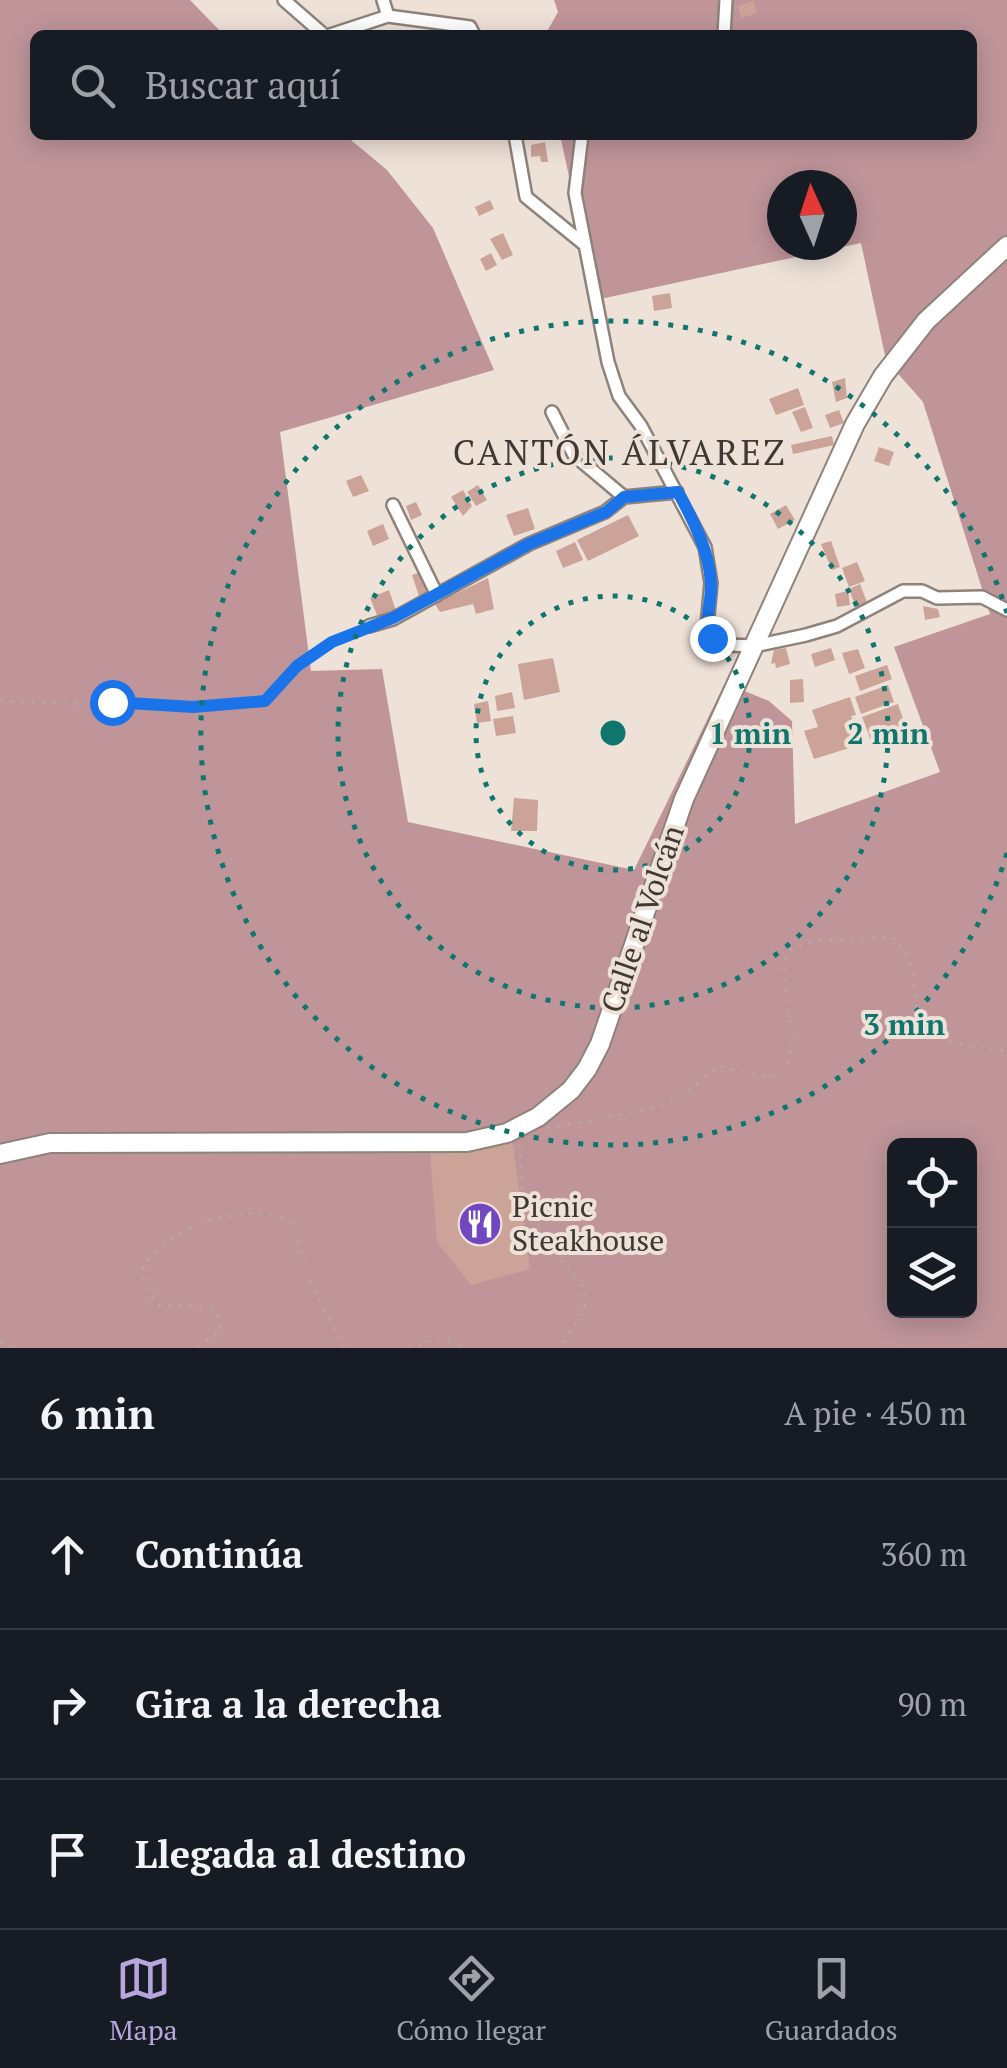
<!DOCTYPE html>
<html lang="es">
<meta charset="utf-8">
<style>
:root{--surface:#171b24;--page:#242831;--text:#f1f3f6;--muted:#9ea1a6;--line:#363941;--accent:#b7a6de}
body{margin:0;font-family:"PT Serif",serif;background:var(--page);color:var(--text)}
.controls{position:absolute;right:30px;bottom:30px;display:grid;overflow:hidden;border-radius:15px;box-shadow:0 5px 25px #0003}
.controls button{width:90px;height:90px;display:grid;place-items:center;padding:0;border:0;border-bottom:2px solid var(--line);background:var(--surface);color:var(--text);font:50px sans-serif}
.compass{position:absolute;left:767px;top:170px;width:90px;height:90px;border-radius:50%;background:var(--surface);box-shadow:0 5px 25px #0003;rotate:357deg}
.stop{position:absolute;width:30px;height:30px;margin:-22px;border:8px solid #1a73e8;border-radius:50%;background:#fff}
.stop.end{background:#1a73e8;border-color:#fff;box-shadow:0 2px 10px #0008}
.list{margin:0;padding:0;list-style:none}
h2{display:flex;justify-content:space-between;align-items:center;height:130px;margin:0;padding:0 40px;font-size:42px}
h2 small{font-size:32px;font-weight:400;color:var(--muted)}
.list li{display:grid;grid-template-columns:65px 1fr auto;gap:30px;align-items:center;box-sizing:border-box;height:150px;padding:0 40px;border-top:2px solid var(--line)}
.list b{display:block;font-size:38px;white-space:nowrap}
.list em{font-size:32px;font-style:normal;color:var(--muted)}
.icon{flex:none;width:55px;height:55px;fill:none;stroke:currentColor;stroke-width:2;stroke-linecap:round;stroke-linejoin:round}
.map{position:relative;flex:none;width:1007px;height:1348px;overflow:hidden}
.search{position:absolute;background:var(--surface);box-shadow:0 5px 25px #0003;left:30px;right:30px;top:30px;height:110px;display:flex;align-items:center;gap:25px;box-sizing:border-box;padding:0 35px;border-radius:15px;color:var(--muted);font-size:38px}
.sheet{height:580px;background:var(--surface)}
nav{display:flex;justify-content:space-around;align-items:center;box-sizing:border-box;height:140px;border-top:2px solid var(--line);background:var(--surface);font-size:28px;color:var(--muted)}
nav a{display:grid;justify-items:center;gap:5px}
nav .on{color:var(--accent)}
.map>svg:first-child{display:block}
.forest{fill:#bf959a;fill-rule:evenodd}
.building{fill:#cba398}
.lines{fill:none;stroke-linecap:round;stroke-linejoin:round}
.street-casing{stroke:#8e837a;stroke-width:16}
.secondary-casing{stroke:#8e837a;stroke-width:22}
.path{stroke:#b6aba4;stroke-width:2.5;stroke-dasharray:2.5 8;stroke-linecap:butt}
.street{stroke:#fff;stroke-width:11}
.secondary{stroke:#fff;stroke-width:18}
.route{stroke:#1a73e8;stroke-width:12}
.ring{fill:none;stroke:#0f766e;stroke-width:5;stroke-dasharray:5 10}
.labels{text-anchor:middle;stroke-width:8;stroke-linejoin:round;paint-order:stroke}
.street-label{font-size:30px;fill:#3e3935;stroke:#eee1d8}
.poi-label{font-size:30px;fill:#3e3935;stroke:#eee1d8;text-anchor:start}
.quarter-label{font-size:35px;letter-spacing:2.5px;fill:#3e3935;stroke:#eee1d8}
.centre{fill:#0f766e;stroke:#eee1d8;stroke-width:5}
.ring-label{font-size:30px;text-anchor:middle;font-weight:bold;fill:#0f766e;stroke:#eee1d8;stroke-width:8;stroke-linejoin:round;paint-order:stroke}
</style>
<div class="map">
<svg width="1007" height="1348" viewBox="0 0 1007 1348">
<rect width="100%" height="100%" fill="#eee1d8"/>
<path class="forest" d="M0 0H190L224 35H35V135H345L387 170 433 228 494 370 280 432 311 671 382 669 408 822 634 870 725 683 769 701 792 721 795 824 940 772 894 647 990 614 923 402 886 360 861 243 596 300 560 135H972V35H545L558 12 554 0H1007V1348H0ZM782 185H842V245H782ZM894 1146H970V1310H894Z"/>
<path class="building" d="M753 1 757 13 741 18 738 6Z
M545 142 548 162H541L540 156 531 157V145Z
M490 200 494 209 479 216 475 207Z
M503 233 513 255 502 260 490 239Z
M491 253 497 265 486 271 480 259Z
M670 293 672 308 654 311 652 296Z
M845 378 847 398 836 402 832 382Z
M798 388 804 405 776 415 769 399Z
M805 407 813 428 801 432 792 412Z
M839 410 844 423 830 428 825 415Z
M832 436 834 445 793 454 791 445Z
M879 447 894 452 889 466 874 461Z
M361 475 369 491 353 497 346 481Z
M478 485 487 500 476 506 467 492Z
M463 490 472 506 463 516 451 497Z
M416 502 422 515 411 520 406 506Z
M786 505 795 520 778 529 770 514Z
M528 508 535 529 514 536 506 515Z
M628 515 639 536 588 561 577 540Z
M383 524 389 539 373 546 367 531Z
M831 541 840 567 832 570 821 544Z
M575 542 583 560 563 568 556 551Z
M857 562 865 581 849 587 842 568Z
M424 571 432 592 419 596 412 575Z
M488 578 494 609 476 614 473 604 440 612 435 604Z
M860 584 868 605 857 610 849 589Z
M389 590 397 614 379 620 370 598Z
M848 591 850 605 837 607 835 594Z
M923 606 938 609 940 617 925 620Z
M786 648 790 664 776 668 775 663 771 664 774 650Z
M831 648 835 660 815 667 811 654Z
M858 649 865 668 849 674 842 653Z
M553 658 560 692 524 700 518 664Z
M887 665 892 679 860 691 855 676Z
M803 679 804 702 790 703V680Z
M888 685 894 702 861 714 855 697Z
M512 692 515 708 497 711 495 696Z
M850 697 856 715 851 716 862 744 814 759 804 731 818 727 812 710Z
M488 701 491 721 477 723 474 704Z
M898 704 907 730 872 743 862 717Z
M513 716 516 733 496 736 493 719Z
M514 798 538 800 537 831H511Z
M512 1139 530 1269 471 1285 437 1242 430 1152Z"/>
<g class="lines">
<g class="street-casing">
<path id="street" d="M284 0 324 35
M383 0 388 16
M330 35 388 16 470 27 474 35
M724 35 726 0
M515 135 526 197 585 245
M582 135 575 193 608 362 619 396 641 426 705 547 711 583 707 626 712 638 727 645 754 646 806 635 837 626 903 591H922L937 598 982 597 1007 610
M552 412 574 455 624 497
M393 505 437 595
M369 626 393 619 529 544 605 512 624 497 677 492"/>
</g>
<g class="secondary-casing">
<path id="secondary" d="M0 1154 50 1143 467 1142 507 1133 538 1117 571 1090 587 1069 600 1044 684 799 855 424 883 376 926 321 1007 246"/>
</g>
<path class="path" d="M0 701 193 707 256 703 278 692 297 665 313 654 358 630
M547 1127C562 1128 664 1107 676 1099 692 1090 703 1076 719 1066L769 1078 782 1073C809 1034 770 986 790 950L814 941 892 937C947 989 864 1039 1007 1051
M520 1145 522 1194 551 1249 584 1288 585 1309 560 1348
M0 1342 14 1348
M198 1348 221 1329 216 1311 198 1306H160L144 1285 143 1266C168 1227 255 1195 294 1225L309 1280 344 1348
M408 1348 441 1338 466 1348"/>
<use href="#street" class="street"/>
<use href="#secondary" class="secondary"/>
</g>
<g class="lines">
<path class="route" d="M112 702 193 707 265 701 297 666 332 642 393 618 529 544 606 512 624 497 678 492C693 520 709 550 711 583 712 603 703 619 712 638"/>
</g>
<g class="ring">
<circle cx="613" cy="733" r="137"/>
<circle cx="613" cy="733" r="275"/>
<path d="M1007 853A412 412 0 1 1 1007 613"/>
</g>
<defs>
<g id="restaurant-disc" transform="scale(2.25)"><circle r="9.5" fill="#7148c0" stroke="#eee1d8"/><path d="M-5-6h1v4h1v-4h1v4h1v-4h1v5L-1.5 .5V6h-2V.5L-5-1ZM5-6V6H3V1.5H1.5Q1.5-4 5-6Z" fill="#fff"/></g>
</defs>
<g fill-rule="evenodd">
<use href="#restaurant-disc" x="480" y="1224"/>
</g>
<g class="labels">
<g class="street-label">
<text transform="translate(643 919) rotate(-71)" y="10">Calle al Volcán</text>
</g>
<g class="poi-label">
<text x="512" y="1217">Picnic<tspan x="512" dy="34">Steakhouse</tspan></text>
</g>
<g class="quarter-label">
<text x="620" y="465">CANTÓN ÁLVAREZ</text>
</g>
</g>
<circle cx="613" cy="733" r="15" class="centre"/>
<g class="ring-label">
<text x="750" y="744">1 min</text>
<text x="888" y="744">2 min</text>
<text x="904" y="1035">3 min</text>
</g>
</svg>
<div class="controls">
<button><svg class="icon" aria-label="locate" viewBox="0 0 24 24"><circle cx="12" cy="12" r="6"/><path d="M12 2v4M12 18v4M2 12h4M18 12h4"/></svg></button>
<button><svg class="icon" aria-label="layers" viewBox="0 0 24 24"><path d="M12 4l9 5-9 5-9-5zM3 14l9 5 9-5"/></svg></button>
</div>
<svg class="compass" viewBox="-18 -18 36 36"><path d="M0-13l5 13h-10z" fill="#e53935"/><path d="M0 13l5-13h-10z" fill="#9ea1a6"/></svg>
<div class="stop" style="left:112px;top:702px"></div>
<div class="stop end" style="left:712px;top:638px"></div>
<div class="search"><svg class="icon" aria-label="search" viewBox="0 0 24 24"><circle cx="10" cy="10" r="6"/><path d="M15 15l6 6"/></svg>Buscar aquí</div>
</div>
<section class="sheet">
<h2>6 min<small>A pie · 450 m</small></h2>
<ul class="list">
<li><svg class="icon" aria-label="ahead" viewBox="0 0 24 24"><path d="M12 20V5M6 11l6-6 6 6"/></svg><div><b>Continúa</b></div><em>360 m</em></li>
<li><svg class="icon" aria-label="right" viewBox="0 0 24 24"><path d="M7 20v-9h11M14 6l5 5-5 5"/></svg><div><b>Gira a la derecha</b></div><em>90 m</em></li>
<li><svg class="icon" aria-label="arrive" viewBox="0 0 24 24"><path d="M6 21V4h12l-3 4 3 4H6"/></svg><div><b>Llegada al destino</b></div></li>
</ul>
</section>
<nav>
<a class="on"><svg class="icon" aria-label="map" viewBox="0 0 24 24"><path d="M3 6l6-2 6 2 6-2v14l-6 2-6-2-6 2zM9 4v14M15 6v14"/></svg>Mapa</a>
<a><svg class="icon" aria-label="directions" viewBox="0 0 24 24"><path d="M12 3l9 9-9 9-9-9zM9 14v-3h6M13 9l2 2-2 2"/></svg>Cómo llegar</a>
<a><svg class="icon" aria-label="saved" viewBox="0 0 24 24"><path d="M7 4h10v16l-5-4-5 4z"/></svg>Guardados</a>
</nav>
